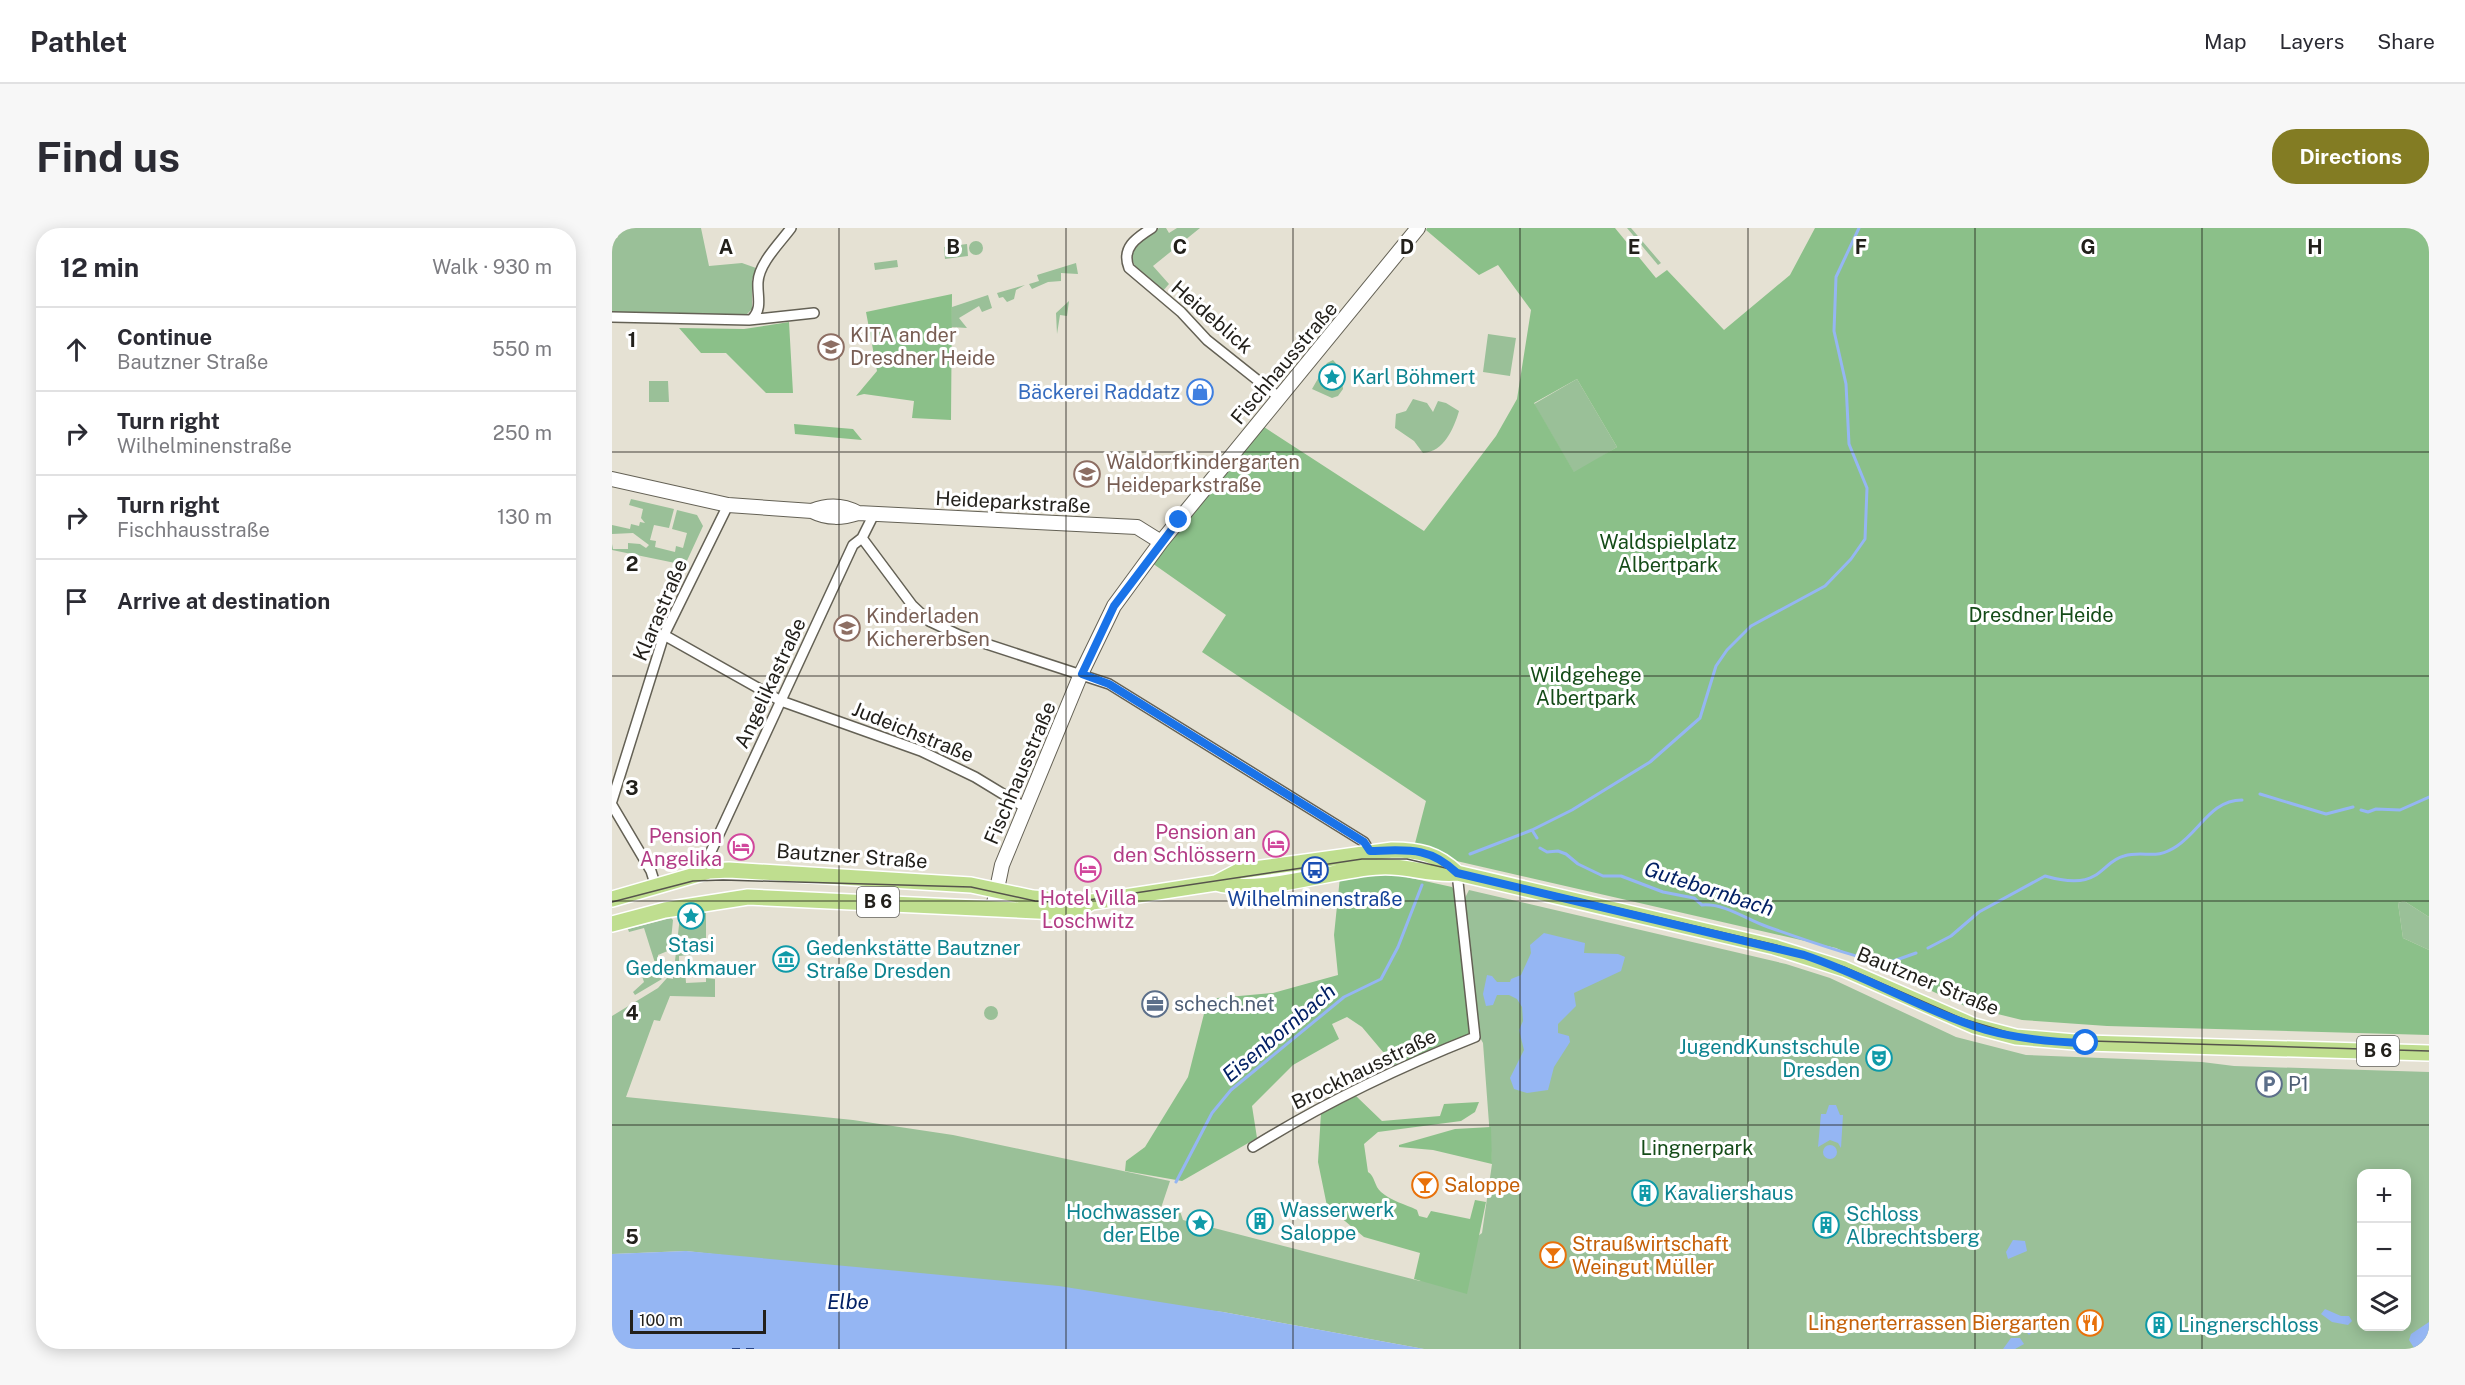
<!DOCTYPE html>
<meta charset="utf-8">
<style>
:root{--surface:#fff;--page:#f7f7f7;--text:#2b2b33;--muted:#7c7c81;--line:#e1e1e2;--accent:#837c23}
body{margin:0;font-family:"Public Sans",sans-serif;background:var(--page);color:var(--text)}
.controls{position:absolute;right:18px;bottom:18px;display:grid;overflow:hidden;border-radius:12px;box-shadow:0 3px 15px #0003}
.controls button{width:54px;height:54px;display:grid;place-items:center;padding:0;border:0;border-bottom:2px solid var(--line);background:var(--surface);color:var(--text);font:30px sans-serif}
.scale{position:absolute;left:18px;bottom:15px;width:136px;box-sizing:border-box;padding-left:6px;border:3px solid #22201b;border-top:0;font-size:16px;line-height:21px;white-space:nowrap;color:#22201b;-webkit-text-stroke:4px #fff;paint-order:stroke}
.stop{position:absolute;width:18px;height:18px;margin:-14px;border:4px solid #1a73e8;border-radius:50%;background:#fff}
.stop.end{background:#1a73e8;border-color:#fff;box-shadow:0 2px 6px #0008}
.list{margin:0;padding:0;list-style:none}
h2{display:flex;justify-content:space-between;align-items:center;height:78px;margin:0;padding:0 24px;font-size:26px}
h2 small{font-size:20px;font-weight:400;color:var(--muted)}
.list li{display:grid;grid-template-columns:39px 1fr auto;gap:18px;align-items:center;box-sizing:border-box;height:84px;padding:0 24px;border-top:2px solid var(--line)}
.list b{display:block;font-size:22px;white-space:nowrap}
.list p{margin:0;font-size:20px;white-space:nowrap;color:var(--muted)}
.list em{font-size:20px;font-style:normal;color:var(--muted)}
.icon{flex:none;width:33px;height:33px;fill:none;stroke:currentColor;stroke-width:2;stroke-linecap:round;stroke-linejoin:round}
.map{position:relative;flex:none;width:1817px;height:1121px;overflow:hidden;border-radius:24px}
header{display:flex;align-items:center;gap:36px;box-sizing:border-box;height:84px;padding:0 30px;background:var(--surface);border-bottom:2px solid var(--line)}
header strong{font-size:28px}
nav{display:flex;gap:33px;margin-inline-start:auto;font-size:21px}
.intro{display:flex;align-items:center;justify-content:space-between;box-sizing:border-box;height:144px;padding:0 36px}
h1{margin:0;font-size:42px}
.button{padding:15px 27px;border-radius:24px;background:var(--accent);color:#fff;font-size:21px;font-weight:700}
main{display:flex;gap:36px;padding:0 36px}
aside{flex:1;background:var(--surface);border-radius:24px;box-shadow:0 3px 15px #0003}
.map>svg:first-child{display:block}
.green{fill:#9ac098;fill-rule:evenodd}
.forest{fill:#8bc089;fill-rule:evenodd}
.water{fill:#95b6f3}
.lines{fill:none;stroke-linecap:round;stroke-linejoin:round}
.stream{stroke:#95b6f3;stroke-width:3}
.ferry{stroke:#032165;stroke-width:1.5;stroke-dasharray:8 6;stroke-linecap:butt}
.street-casing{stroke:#646155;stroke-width:12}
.secondary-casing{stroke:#646155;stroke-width:16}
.primary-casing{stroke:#fff;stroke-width:18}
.street{stroke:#fff;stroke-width:9}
.secondary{stroke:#fff;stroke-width:14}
.primary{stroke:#bfde8f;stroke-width:15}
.tram{stroke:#56544c;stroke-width:1.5}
.route{stroke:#1a73e8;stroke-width:8}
.grid{fill:none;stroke:#22201b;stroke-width:1.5;stroke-opacity:0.55}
.labels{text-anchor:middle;stroke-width:6;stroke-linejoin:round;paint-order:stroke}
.shield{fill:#fff;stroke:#64635f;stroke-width:1.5}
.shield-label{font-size:18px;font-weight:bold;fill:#22201b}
.street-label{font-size:20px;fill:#22201b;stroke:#fff}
.education-label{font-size:20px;fill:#785e54;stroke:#fff;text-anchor:start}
.culture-label{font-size:20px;fill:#0d838f;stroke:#fff;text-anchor:start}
.shop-label{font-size:20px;fill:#366cbe;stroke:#fff;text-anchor:end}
.park-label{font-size:20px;fill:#154c18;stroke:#fff}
.hotel-label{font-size:20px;fill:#b23c85;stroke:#fff;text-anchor:end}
.transit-label{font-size:20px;fill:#164399;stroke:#fff}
.service-label{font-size:20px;fill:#4e5e75;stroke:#fff;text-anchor:start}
.food-label{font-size:20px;fill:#c56008;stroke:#fff;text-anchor:start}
.water-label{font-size:21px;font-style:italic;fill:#032165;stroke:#fff}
.grid-label{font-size:20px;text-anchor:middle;font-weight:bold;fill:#22201b;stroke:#fff;stroke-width:6;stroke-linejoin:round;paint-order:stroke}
</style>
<header>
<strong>Pathlet</strong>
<nav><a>Map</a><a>Layers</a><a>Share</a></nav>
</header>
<div class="intro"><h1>Find us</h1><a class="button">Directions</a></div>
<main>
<aside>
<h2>12 min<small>Walk · 930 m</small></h2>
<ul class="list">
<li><svg class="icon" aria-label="ahead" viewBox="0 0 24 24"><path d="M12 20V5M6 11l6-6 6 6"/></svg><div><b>Continue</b><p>Bautzner Straße</p></div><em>550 m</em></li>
<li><svg class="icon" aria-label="right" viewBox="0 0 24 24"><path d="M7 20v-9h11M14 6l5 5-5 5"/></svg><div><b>Turn right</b><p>Wilhelminenstraße</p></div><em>250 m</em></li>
<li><svg class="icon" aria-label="right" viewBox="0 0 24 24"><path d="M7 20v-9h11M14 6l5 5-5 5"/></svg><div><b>Turn right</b><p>Fischhausstraße</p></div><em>130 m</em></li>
<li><svg class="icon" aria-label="arrive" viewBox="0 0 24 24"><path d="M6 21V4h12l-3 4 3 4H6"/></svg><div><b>Arrive at destination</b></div></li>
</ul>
</aside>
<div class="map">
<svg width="1817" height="1121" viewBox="0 0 1817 1121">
<rect width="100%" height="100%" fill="#e5e1d3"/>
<path class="green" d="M0 0H89L97 38 130 35 144 40 140 52V81L135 86 127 87 0 84V13L6 9Z
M547 0H554L557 5 565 0H588L541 38 557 56 550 64C518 37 505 28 547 0Z
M1015 0H1019L1049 35 1046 37Z
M357 20a7 7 0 1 1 14 0a7 7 0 1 1-14 0Z
M355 16 356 28 333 31 332 19Z
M285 32 286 39 263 42 262 35Z
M464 35 466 46 449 45V53L436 54 420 61 417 56 427 53 425 47Z
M413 57 404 62 402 71 395 74 391 69 387 70 385 65Z
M376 67 380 80 370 84 367 78 347 90 355 100 339 99 340 79Z
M457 73 455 88 448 87 445 106 444 85Z
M876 106 904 110 898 148 871 144Z
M721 132 729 141 731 161 726 168 720 170 700 161 715 135Z
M965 151 1005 219 976 237 1030 362 922 176Z
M37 153H56L57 174H37Z
M801 171 815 175 821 184 826 173 834 175 847 183C842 200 832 224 811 225L802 213 783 200 784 186 794 183Z
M19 271 62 281 57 300 42 297 38 312 44 313 43 319 63 324 64 318 71 320 75 305 60 301 65 282 85 287 91 298 73 337 0 322V316L1 321H16V315L28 316 34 320 37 317 21 305 0 306V297L18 301 19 296 27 298 28 294 33 295 29 290 31 281 17 277Z
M857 662 1174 736 1218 750 1344 809 1414 827 1590 834 1622 838 1817 844V1121H812L611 1084 74 1023 0 1026V788L46 760 55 750 61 751 68 688 94 684V725L67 728V741H73L74 755 94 754V750L103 751V769L58 768 48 793 42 792 14 869 241 892 341 907 558 953 549 980 568 983 571 992 808 1053 870 1005 880 936 871 815 866 806 853 670ZM1750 946H1794V1098H1750Z
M1792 673 1817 689V722L1791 710 1786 675Z
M59 690 61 692 58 722 46 727V743L43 746 50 751 23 767 21 764 32 754 27 739 43 735 32 700 17 704 16 701Z
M372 785a7 7 0 1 1 14 0a7 7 0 1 1-14 0Z"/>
<path class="forest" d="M815 0H1003L1044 50 1055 42 1112 102 1178 47 1203 0H1817V689L1792 673 1786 675 1791 710 1817 722V807L1495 798 1410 792 1353 778 1224 720 801 623 814 573 590 424 614 387 540 335 652 199 812 303 884 208 905 171 919 82 886 37 867 47 814 2ZM965 151 1005 219 962 244 922 175Z
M340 66 339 192 300 190 302 173 252 166 244 168 265 143 254 84Z
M177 94 181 165H154L114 125H89L67 100 132 101Z
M182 196 241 201 250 212 183 206Z
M776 645 840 659 845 668 859 806 782 837 750 799 735 789 720 796 727 811 681 837 640 878 645 910 570 953 513 943 514 933 533 919 576 849 594 778 605 770 661 765 726 747 722 707 728 649Z
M744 868 770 893 828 888 832 876 867 874 863 884 849 893 766 904 752 916 756 944C763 948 762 958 769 964 779 973 793 976 805 982L807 988 815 990 819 983 858 991 863 972 874 974 855 1066 802 1051 808 1025 752 1009 715 978 706 934 709 885Z
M879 899 880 936 821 922 787 919V917L843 901Z"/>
<path class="water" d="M932 705 973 715 972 725 1006 726 1013 729 1009 743 962 765 964 778 946 796V805L957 808 958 814 942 839 936 862 915 865 902 861 898 850 912 822 907 802 911 793 910 779 905 771 897 767H885L881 777 874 778 871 766 875 747 880 748 885 754H898L899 751 909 747 919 725 918 717Z
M1217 877H1224L1228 887H1231L1229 920 1226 915 1218 912 1206 919 1209 886H1214Z
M1211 924a7 7 0 1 1 14 0a7 7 0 1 1-14 0Z
M1401 1012 1413 1013 1415 1023 1396 1031 1394 1024Z
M74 1023 447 1058 611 1084 812 1121H0V1026Z
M1713 1081 1729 1088H1737L1740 1093 1736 1097 1720 1094 1709 1086Z
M1817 1094V1117L1810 1121 1802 1120 1797 1112 1799 1106Z
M1399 1110H1408L1412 1116 1403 1121H1391Z"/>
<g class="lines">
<path class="stream" d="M1648 566 1714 586 1741 579
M1749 582 1756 584 1764 581 1788 582 1817 569
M920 602 925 610
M928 620 935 624 946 623 954 626 966 636 991 648H1009L1051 664 1082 670 1090 677C1113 675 1135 692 1156 699 1190 711 1224 723 1259 732
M858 626 920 602 960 582 1038 534 1088 490 1104 438 1115 422 1139 398 1213 358 1239 331 1253 311 1255 260 1237 216 1234 156 1222 103 1224 49 1247 0
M1316 720 1339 708 1367 684 1433 648C1447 652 1469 656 1482 648 1493 642 1499 631 1512 628 1533 622 1543 633 1565 618 1588 603 1599 572 1630 572
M1273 736 1304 725
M564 954 600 885 619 862 732 769 769 751 786 719 810 657
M1417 1105 1423 1098"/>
<path class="ferry" d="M120 1121H143"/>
<g class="street-casing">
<path id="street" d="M540 0C524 10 509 20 517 40L569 84 595 112 668 170
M0 89 137 92 202 85
M140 91C151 80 145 68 146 54 147 35 168 15 179 0
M250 310 300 377 317 393 347 407 497 456 752 614 761 629
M52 407 169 473 309 523 363 549 414 580
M0 573 52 407 116 277
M0 577 39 643 44 659
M97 643 96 630 241 317 250 310 262 286
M641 919C712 875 785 840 863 809L845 645"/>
</g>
<g class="secondary-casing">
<path id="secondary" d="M0 251 116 277 200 283C217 276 231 277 246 285
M200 283C216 291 230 290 246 285L525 299 549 314
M381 680 390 637 469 446 502 378 549 314 806 0"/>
</g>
<g class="primary-casing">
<path id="primary" d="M604 655 627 643 780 622C807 622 825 626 845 645
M0 671 97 643 117 642 359 657 421 670 480 674
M0 696 53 682 136 669 445 684 463 683 480 674 604 655C650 668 719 641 768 639 794 637 819 648 845 645L1162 719 1232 741 1362 798 1404 809 1474 815 1817 825"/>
</g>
<use href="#street" class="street"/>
<use href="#secondary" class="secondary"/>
<use href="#primary" class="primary"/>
<path class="tram" d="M0 674 81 653 111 652 359 659 423 673 456 675 750 631H795L1164 717 1232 739 1351 791 1405 807 1445 812 1817 823"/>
</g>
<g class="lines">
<path class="route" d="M567 292 502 378 470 446 497 456 752 614 758 623C795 622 817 618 845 645L1192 727C1255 748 1312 783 1374 802 1407 811 1440 814 1474 815"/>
</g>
<path class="grid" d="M227 0V1121M454 0V1121M681 0V1121M908 0V1121M1136 0V1121M1363 0V1121M1590 0V1121M0 224H1817M0 448H1817M0 673H1817M0 897H1817"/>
<defs>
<g id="school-ring" transform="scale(1.35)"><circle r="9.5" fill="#fff" stroke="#8d6e63" stroke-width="1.5"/><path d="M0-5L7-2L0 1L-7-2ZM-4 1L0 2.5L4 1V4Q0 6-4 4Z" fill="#8d6e63"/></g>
<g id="sight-ring" transform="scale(1.35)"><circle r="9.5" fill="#fff" stroke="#0f9aa8" stroke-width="1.5"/><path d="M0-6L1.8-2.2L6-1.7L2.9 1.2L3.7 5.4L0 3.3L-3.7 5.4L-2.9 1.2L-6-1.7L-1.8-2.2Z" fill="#0f9aa8"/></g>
<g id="shop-ring" transform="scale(1.35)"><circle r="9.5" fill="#fff" stroke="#3f7fe0" stroke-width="1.5"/><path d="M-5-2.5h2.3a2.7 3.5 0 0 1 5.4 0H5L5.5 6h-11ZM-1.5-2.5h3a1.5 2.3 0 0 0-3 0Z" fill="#3f7fe0"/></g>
<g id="hotel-ring" transform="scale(1.35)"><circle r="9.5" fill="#fff" stroke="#d1479c" stroke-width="1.5"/><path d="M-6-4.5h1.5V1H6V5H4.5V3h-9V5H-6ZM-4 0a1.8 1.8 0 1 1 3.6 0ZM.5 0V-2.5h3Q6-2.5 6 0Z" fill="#d1479c"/></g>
<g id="bus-ring" transform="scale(1.35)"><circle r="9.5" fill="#fff" stroke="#1a4fb4" stroke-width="1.5"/><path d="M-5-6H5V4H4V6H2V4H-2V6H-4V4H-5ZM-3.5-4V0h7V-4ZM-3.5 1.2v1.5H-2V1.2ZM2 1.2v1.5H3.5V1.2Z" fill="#1a4fb4"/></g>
<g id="museum-ring" transform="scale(1.35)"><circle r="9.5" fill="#fff" stroke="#0f9aa8" stroke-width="1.5"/><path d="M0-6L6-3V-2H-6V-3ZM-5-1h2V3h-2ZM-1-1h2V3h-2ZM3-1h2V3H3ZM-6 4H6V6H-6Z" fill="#0f9aa8"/></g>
<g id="office-ring" transform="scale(1.35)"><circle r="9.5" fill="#fff" stroke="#5c6f8a" stroke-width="1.5"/><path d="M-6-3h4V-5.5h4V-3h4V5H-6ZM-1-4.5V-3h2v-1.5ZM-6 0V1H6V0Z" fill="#5c6f8a"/></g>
<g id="theatre-ring" transform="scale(1.35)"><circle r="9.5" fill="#fff" stroke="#0f9aa8" stroke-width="1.5"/><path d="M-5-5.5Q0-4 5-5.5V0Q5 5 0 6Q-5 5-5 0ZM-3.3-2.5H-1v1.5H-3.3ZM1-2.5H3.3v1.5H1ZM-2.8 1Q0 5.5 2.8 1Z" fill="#0f9aa8"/></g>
<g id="parking-ring" transform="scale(1.35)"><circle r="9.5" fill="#fff" stroke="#5c6f8a" stroke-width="1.5"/><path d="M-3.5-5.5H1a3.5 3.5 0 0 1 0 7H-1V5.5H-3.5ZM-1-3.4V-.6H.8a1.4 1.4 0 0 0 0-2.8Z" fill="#5c6f8a"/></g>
<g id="bar-ring" transform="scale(1.35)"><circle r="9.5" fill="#fff" stroke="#e8710a" stroke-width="1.5"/><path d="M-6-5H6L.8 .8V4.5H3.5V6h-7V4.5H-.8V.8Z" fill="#e8710a"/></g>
<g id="building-ring" transform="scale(1.35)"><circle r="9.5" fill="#fff" stroke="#0f9aa8" stroke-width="1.5"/><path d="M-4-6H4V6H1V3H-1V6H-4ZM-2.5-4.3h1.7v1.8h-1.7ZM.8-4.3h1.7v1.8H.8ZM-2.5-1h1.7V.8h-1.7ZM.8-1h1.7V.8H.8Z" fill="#0f9aa8"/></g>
<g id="restaurant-ring" transform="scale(1.35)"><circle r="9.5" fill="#fff" stroke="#e8710a" stroke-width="1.5"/><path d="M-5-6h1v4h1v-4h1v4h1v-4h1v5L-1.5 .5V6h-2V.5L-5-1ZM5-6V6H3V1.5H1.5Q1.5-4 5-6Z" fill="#e8710a"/></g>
</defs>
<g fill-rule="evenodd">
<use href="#school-ring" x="219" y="119"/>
<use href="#sight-ring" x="720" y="149"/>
<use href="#shop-ring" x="588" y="164"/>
<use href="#school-ring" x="475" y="246"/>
<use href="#school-ring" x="235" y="400"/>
<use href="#hotel-ring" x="664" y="616"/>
<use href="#hotel-ring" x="129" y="619"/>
<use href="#hotel-ring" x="476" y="641"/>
<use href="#bus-ring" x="703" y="642"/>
<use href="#sight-ring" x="79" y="688"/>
<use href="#museum-ring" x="174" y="731"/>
<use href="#office-ring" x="543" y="776"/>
<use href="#theatre-ring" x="1267" y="830"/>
<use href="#parking-ring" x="1657" y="856"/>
<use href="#bar-ring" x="813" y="957"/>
<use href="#building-ring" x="1033" y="965"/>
<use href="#building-ring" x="648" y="993"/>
<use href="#sight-ring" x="588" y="995"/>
<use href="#building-ring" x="1214" y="997"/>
<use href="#bar-ring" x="941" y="1027"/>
<use href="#restaurant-ring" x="1478" y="1095"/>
<use href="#building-ring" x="1547" y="1097"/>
</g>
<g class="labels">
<g class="shield">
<rect x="245" y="659" width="42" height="30" rx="4.5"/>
<rect x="1745" y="808" width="42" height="30" rx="4.5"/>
</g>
<g class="shield-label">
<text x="266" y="680">B 6</text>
<text x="1766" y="829">B 6</text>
</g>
<g class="street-label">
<text transform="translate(600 89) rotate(41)" y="7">Heideblick</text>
<text transform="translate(672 135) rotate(-50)" y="7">Fischhausstraße</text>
<text transform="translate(401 274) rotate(3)" y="7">Heideparkstraße</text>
<text transform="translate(48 382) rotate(-67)" y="7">Klarastraße</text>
<text transform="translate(158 455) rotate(-65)" y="7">Angelikastraße</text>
<text transform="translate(301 504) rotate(22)" y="7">Judeichstraße</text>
<text transform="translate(408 545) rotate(-67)" y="7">Fischhausstraße</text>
<text transform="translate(240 628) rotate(4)" y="7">Bautzner Straße</text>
<text transform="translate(1316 753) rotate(22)" y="7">Bautzner Straße</text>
<text transform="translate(752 841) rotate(-26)" y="7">Brockhausstraße</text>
</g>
<g class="education-label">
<text x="238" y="114">KITA an der<tspan x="238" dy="23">Dresdner Heide</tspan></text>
<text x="494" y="241">Waldorfkindergarten<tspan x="494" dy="23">Heideparkstraße</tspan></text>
<text x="254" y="395">Kinderladen<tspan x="254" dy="23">Kichererbsen</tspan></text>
</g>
<g class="culture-label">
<text x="740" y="156">Karl Böhmert</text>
<text x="79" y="724" text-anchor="middle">Stasi<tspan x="79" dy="23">Gedenkmauer</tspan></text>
<text x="194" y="727">Gedenkstätte Bautzner<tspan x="194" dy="23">Straße Dresden</tspan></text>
<text x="1248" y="826" text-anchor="end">JugendKunstschule<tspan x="1248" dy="23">Dresden</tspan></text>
<text x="1052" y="972">Kavaliershaus</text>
<text x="668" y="989">Wasserwerk<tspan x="668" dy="23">Saloppe</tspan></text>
<text x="568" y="991" text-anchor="end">Hochwasser<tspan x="568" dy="23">der Elbe</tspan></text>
<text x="1234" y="993">Schloss<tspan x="1234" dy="23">Albrechtsberg</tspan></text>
<text x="1566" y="1104">Lingnerschloss</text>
</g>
<g class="shop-label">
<text x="568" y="171">Bäckerei Raddatz</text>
</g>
<g class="park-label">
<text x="1056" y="321">Waldspielplatz<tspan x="1056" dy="23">Albertpark</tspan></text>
<text x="1429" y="394">Dresdner Heide</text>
<text x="974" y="454">Wildgehege<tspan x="974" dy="23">Albertpark</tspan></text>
<text x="1085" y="927">Lingnerpark</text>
</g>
<g class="hotel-label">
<text x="644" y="611">Pension an<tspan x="644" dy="23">den Schlössern</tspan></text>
<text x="110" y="615">Pension<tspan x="110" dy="23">Angelika</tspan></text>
<text x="476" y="677" text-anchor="middle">Hotel Villa<tspan x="476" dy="23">Loschwitz</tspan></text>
</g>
<g class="transit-label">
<text x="703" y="678">Wilhelminenstraße</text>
</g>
<g class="service-label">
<text x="562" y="783">schech.net</text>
<text x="1676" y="863">P1</text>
</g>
<g class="food-label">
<text x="832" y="964">Saloppe</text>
<text x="960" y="1023">Straußwirtschaft<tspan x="960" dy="23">Weingut Müller</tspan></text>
<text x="1458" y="1102" text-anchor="end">Lingnerterrassen Biergarten</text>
</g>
<g class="water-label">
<text transform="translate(1097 661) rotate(18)" y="7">Gutebornbach</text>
<text transform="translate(667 805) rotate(-40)" y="7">Eisenbornbach</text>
<text x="236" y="1081">Elbe</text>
</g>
</g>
<g class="grid-label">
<text x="114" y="26">A</text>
<text x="341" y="26">B</text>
<text x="568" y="26">C</text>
<text x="795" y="26">D</text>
<text x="1022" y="26">E</text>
<text x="1249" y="26">F</text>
<text x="1476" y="26">G</text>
<text x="1703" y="26">H</text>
<text x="20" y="119">1</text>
<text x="20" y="343">2</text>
<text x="20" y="567">3</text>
<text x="20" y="792">4</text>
<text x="20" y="1016">5</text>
</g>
</svg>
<div class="controls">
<button>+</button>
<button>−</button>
<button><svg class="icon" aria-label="layers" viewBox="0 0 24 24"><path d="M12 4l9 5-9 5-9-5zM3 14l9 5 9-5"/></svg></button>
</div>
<div class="scale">100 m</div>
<div class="stop" style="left:1474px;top:815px"></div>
<div class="stop end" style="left:567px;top:292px"></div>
</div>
</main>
